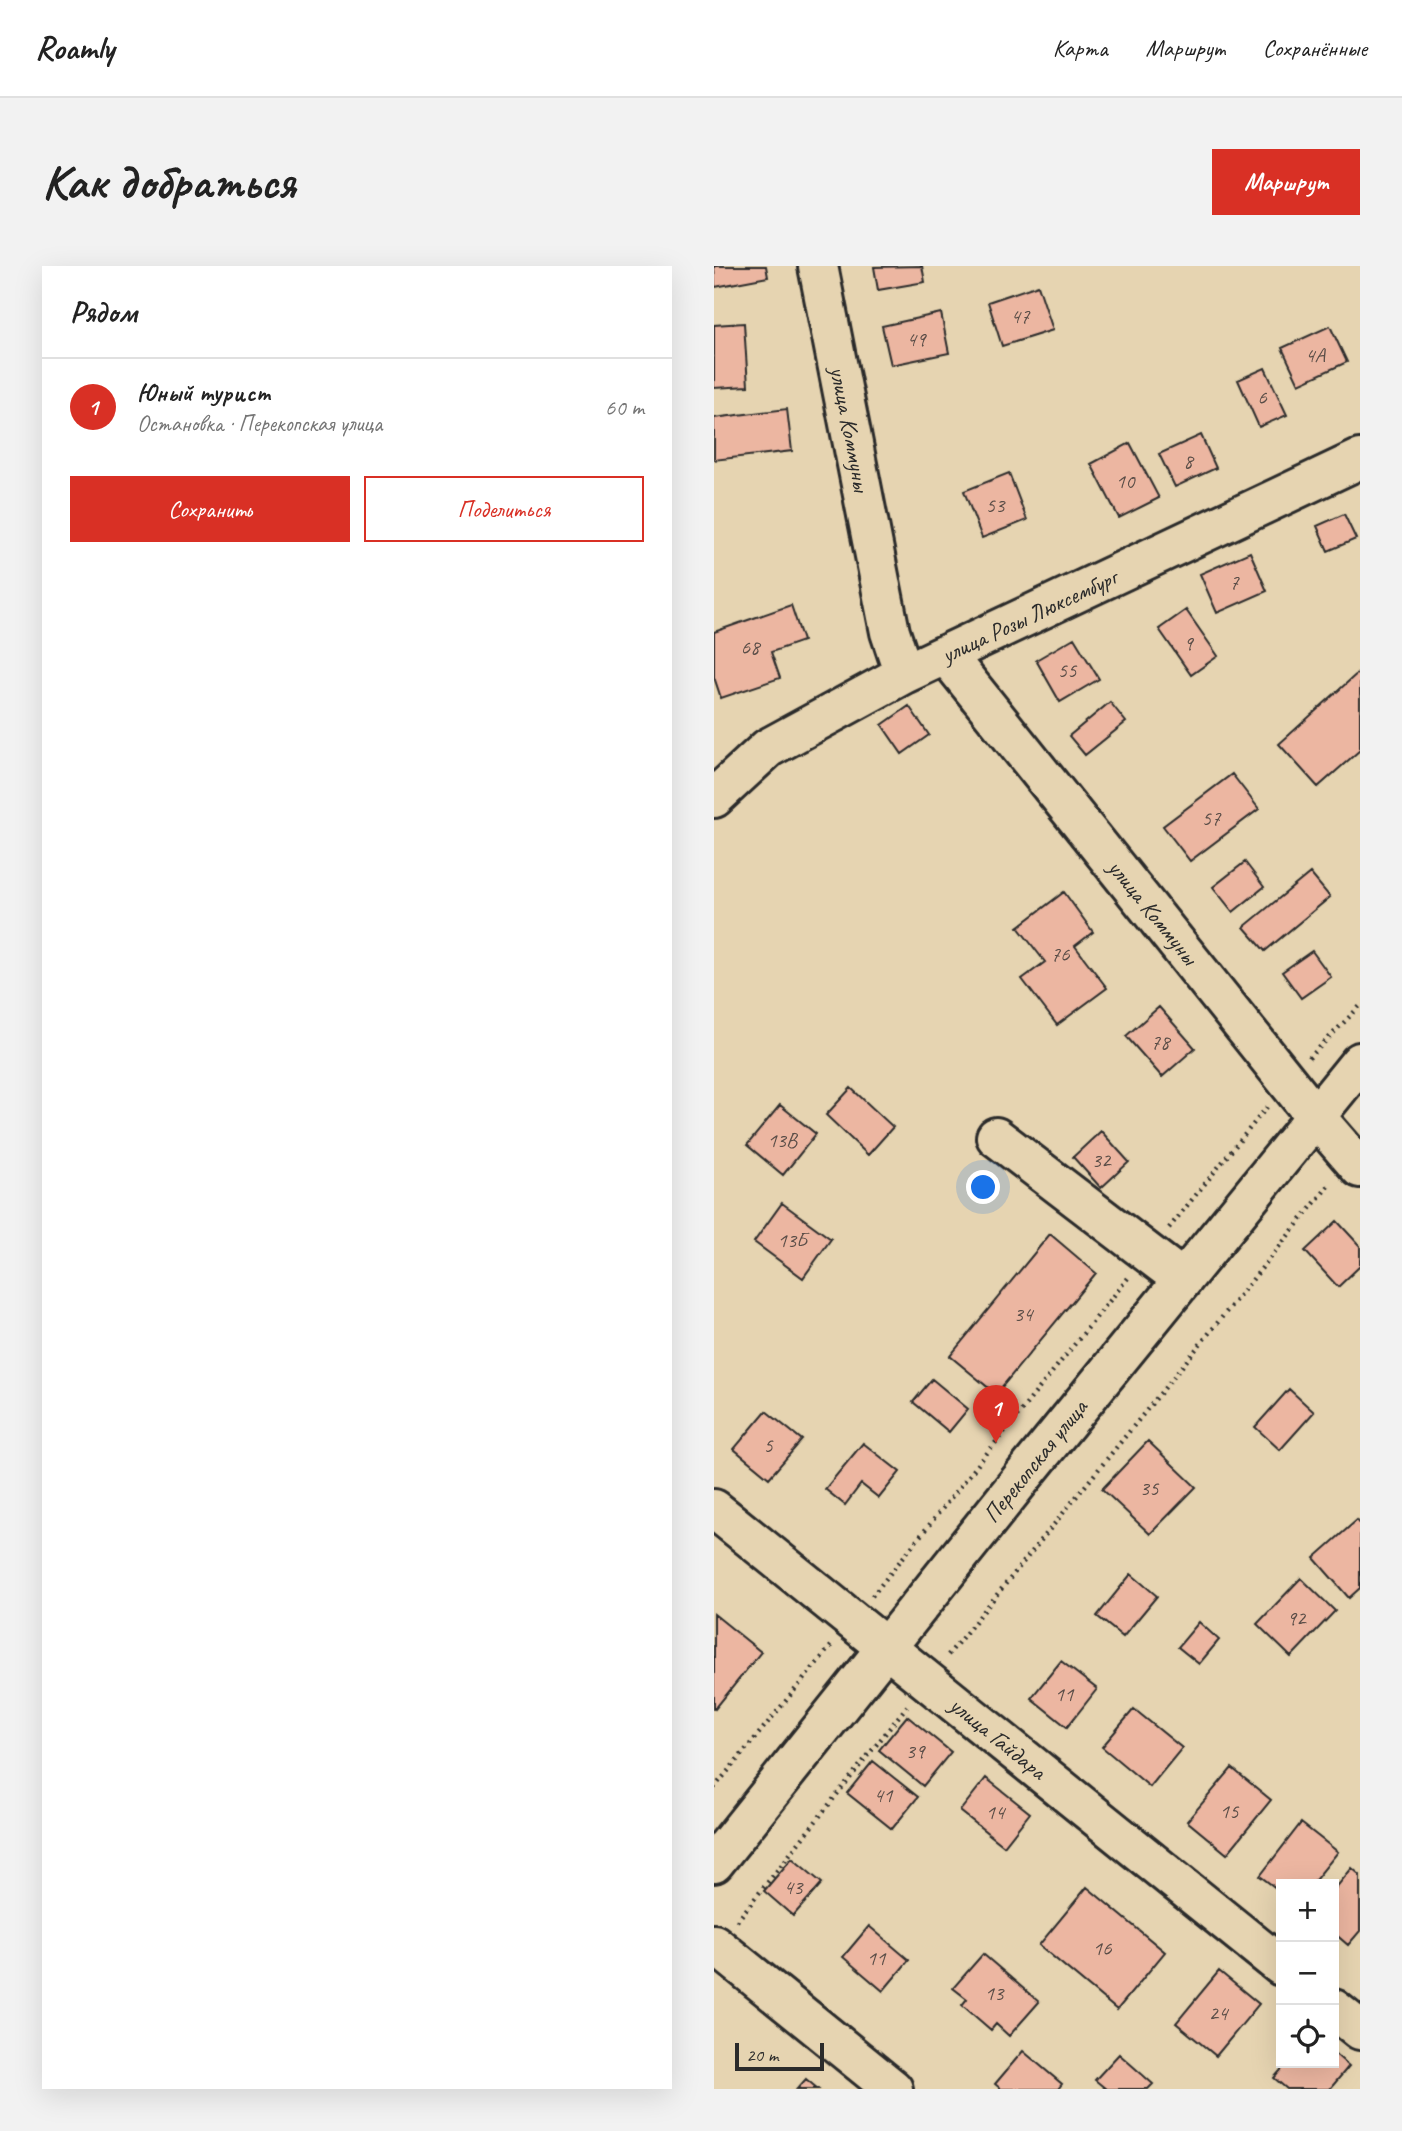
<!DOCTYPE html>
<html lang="ru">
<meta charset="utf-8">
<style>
:root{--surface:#fff;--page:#f2f2f2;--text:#222;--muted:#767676;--line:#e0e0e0;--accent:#d93025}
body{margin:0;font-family:Caveat,sans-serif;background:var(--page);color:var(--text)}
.controls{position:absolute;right:21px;bottom:21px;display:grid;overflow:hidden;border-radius:0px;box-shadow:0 7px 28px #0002}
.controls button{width:63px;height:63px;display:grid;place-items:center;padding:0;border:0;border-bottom:2px solid var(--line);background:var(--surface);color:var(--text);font:35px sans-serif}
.scale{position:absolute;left:21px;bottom:18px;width:89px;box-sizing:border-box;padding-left:7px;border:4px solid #2b2b2b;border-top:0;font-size:19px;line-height:24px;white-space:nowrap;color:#2b2b2b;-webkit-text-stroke:5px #e6d4b1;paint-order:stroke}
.you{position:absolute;left:270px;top:922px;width:24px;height:24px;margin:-18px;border:5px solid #fff;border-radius:50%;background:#1a73e8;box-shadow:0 0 0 10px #1a73e833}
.badge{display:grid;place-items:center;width:46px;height:46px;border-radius:50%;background:var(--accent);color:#fff;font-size:23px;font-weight:700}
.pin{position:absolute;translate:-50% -58px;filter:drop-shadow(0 2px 4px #0008)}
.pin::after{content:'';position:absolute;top:37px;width:24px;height:21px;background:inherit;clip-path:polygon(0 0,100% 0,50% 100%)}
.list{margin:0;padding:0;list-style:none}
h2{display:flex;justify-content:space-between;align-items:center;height:91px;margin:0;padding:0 28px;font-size:30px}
h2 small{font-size:23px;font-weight:400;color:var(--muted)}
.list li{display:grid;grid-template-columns:46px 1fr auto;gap:21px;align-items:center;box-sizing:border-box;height:98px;padding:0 28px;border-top:2px solid var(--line)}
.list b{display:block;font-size:26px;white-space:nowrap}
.list p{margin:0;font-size:23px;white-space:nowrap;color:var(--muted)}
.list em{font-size:23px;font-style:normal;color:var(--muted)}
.actions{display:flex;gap:14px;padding:21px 28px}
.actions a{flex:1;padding:16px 0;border:2px solid var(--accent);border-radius:0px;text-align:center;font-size:24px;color:var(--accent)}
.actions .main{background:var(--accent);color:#fff}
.icon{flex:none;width:38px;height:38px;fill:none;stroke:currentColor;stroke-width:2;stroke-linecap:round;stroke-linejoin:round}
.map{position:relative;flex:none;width:646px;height:1823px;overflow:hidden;border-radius:0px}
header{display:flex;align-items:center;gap:42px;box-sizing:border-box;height:98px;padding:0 35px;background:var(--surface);border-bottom:2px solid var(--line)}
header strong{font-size:33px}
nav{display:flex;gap:38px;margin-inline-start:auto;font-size:24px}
.intro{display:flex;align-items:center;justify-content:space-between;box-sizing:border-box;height:168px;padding:0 42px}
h1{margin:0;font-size:49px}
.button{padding:18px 32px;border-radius:0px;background:var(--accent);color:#fff;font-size:24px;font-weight:700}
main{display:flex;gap:42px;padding:0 42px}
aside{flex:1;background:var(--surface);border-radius:0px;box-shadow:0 7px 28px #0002}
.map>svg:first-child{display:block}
.building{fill:#ecb6a1;stroke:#2b2b2b;stroke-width:2}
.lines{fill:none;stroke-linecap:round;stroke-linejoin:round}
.minor-casing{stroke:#2b2b2b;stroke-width:44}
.path{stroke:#2b2b2b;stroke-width:4.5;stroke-dasharray:2 5;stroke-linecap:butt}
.minor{stroke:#e6d4b1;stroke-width:38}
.labels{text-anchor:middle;stroke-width:6;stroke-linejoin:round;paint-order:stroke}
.number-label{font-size:21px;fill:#5b4e48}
.street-label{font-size:24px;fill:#2b2b2b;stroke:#e6d4b1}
</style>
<header>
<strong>Roamly</strong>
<nav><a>Карта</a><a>Маршрут</a><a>Сохранённые</a></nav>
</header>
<div class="intro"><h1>Как добраться</h1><a class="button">Маршрут</a></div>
<main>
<aside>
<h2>Рядом<small></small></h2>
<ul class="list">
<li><span class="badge">1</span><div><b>Юный турист</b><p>Остановка · Перекопская улица</p></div><em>60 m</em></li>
</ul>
<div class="actions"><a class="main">Сохранить</a><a>Поделиться</a></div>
</aside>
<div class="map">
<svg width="646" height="1823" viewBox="0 0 646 1823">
<rect width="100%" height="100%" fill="#e6d4b1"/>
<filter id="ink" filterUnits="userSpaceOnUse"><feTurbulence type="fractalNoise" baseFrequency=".0143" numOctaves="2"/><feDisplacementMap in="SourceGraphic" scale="14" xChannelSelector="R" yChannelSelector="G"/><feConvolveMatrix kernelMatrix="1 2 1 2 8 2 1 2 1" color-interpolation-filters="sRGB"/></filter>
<g filter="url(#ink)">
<path class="building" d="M0 0H52L54 11 1 21Z
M208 0 211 16 164 24 160 1Z
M324 19 339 64 288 80 274 36Z
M227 47 235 87 177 99 168 60Z
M30 57 34 120 0 122V59Z
M616 60 633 96 585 118 568 82Z
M551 102 573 149 545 161 524 114Z
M73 143 78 185 0 194V152Z
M487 169 502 202 461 221 445 188Z
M416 177 445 232 405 252 377 198Z
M295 207 313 254 268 272 250 225Z
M630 248 642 273 614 285 603 260Z
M536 286 553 325 503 347 486 308Z
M77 339 89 375 57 386 66 412 7 432 0 411V366Z
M472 344 504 390 477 409 445 363Z
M360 372 385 413 346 436 322 394Z
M646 405V484L604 521 565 478Z
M396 436 412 456 371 489 355 470Z
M195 440 215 469 188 488 168 459Z
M518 508 545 543 476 595 449 560Z
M531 596 550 621 519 646 499 621Z
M596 607 616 631 551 685 530 661Z
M350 626 379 666 361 680 393 722 343 759 308 713 331 696 304 661Z
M598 685 617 711 587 732 568 706Z
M445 741 481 782 448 811 412 770Z
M137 822 179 861 154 889 112 849Z
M66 839 102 868 69 909 33 879Z
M387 865 415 896 387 922 359 891Z
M68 937 117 973 89 1012 40 976Z
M623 955 646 980V1000L624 1021 591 985Z
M336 968 382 1007 282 1128 236 1090Z
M218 1113 254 1143 235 1166 199 1136Z
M575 1123 600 1146 566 1184 541 1161Z
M52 1145 88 1174 55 1212 20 1183Z
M434 1175 482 1221 436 1268 388 1223Z
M149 1177 186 1206 165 1232 147 1218 131 1239 111 1223Z
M643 1254 646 1258V1322L635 1332 600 1292Z
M417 1308 443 1330 409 1371 383 1350Z
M587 1312 621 1345 577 1391 543 1358Z
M0 1348 47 1386 1 1443 0 1442Z
M485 1356 505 1374 485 1398 464 1381Z
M347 1395 383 1423 353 1461 317 1432Z
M420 1443 468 1482 436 1521 388 1481Z
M193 1450 237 1486 209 1520 165 1484Z
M159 1495 204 1531 178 1563 133 1527Z
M518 1502 557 1534 513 1588 473 1555Z
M272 1512 316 1547 290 1580 246 1545Z
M587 1557 624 1586 598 1618H567V1626L546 1610Z
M78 1592 108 1617 79 1650 50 1625Z
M638 1602 646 1609V1665L634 1679 620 1667V1624Z
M373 1621 451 1686 403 1744 325 1679Z
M155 1660 195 1694 169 1725 129 1691Z
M269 1688 325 1736 295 1770 282 1758 277 1764 248 1739 253 1733 239 1722Z
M505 1705 545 1738 502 1790 462 1757Z
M309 1785 348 1818 344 1823H287L281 1818Z
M620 1787 635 1800 616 1823H573L560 1812 573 1797H620Z
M405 1788 439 1818 434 1823H392L381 1814Z
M92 1813 104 1823H83Z"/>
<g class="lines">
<g class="minor-casing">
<path id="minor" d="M104 0 176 366 190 408
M232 389 601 850 646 902
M0 532 54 482 190 408 646 193
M282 871 468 1013
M0 1243 567 1700
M0 1597 315 1203 646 796
M0 1678 179 1823
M620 1743 646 1764"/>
</g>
<path class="path" d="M595 792 646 740
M455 962 553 841
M158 1330 414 1012
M234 1389 616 918
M0 1522 117 1380
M23 1655 193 1440"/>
<use href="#minor" class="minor"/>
</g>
</g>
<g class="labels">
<g class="number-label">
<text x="306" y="57">47</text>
<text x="202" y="80">49</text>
<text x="601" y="96">4А</text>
<text x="548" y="138">6</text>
<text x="474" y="202">8</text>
<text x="411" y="222">10</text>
<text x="281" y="246">53</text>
<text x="520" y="323">7</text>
<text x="474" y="384">9</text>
<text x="36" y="388">68</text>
<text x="353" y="411">55</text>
<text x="497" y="559">57</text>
<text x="346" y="695">76</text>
<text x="446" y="783">78</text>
<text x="68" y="881">13В</text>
<text x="387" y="901">32</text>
<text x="78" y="981">13Б</text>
<text x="309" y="1055">34</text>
<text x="54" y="1186">5</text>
<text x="435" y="1229">35</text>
<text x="582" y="1359">92</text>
<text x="350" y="1435">11</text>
<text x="201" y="1492">39</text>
<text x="169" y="1536">41</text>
<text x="515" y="1552">15</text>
<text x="281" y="1553">14</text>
<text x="79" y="1628">43</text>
<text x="388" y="1689">16</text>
<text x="162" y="1699">11</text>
<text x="280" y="1734">13</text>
<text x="504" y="1754">24</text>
</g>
<g class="street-label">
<text transform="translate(136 163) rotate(79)" y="8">улица Коммуны</text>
<text transform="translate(315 350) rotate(-25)" y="8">улица Розы Люксембург</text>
<text transform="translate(439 646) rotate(51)" y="8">улица Коммуны</text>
<text transform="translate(321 1195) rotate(-51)" y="8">Перекопская улица</text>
<text transform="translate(284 1472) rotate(39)" y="8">улица Гайдара</text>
</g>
</g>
</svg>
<div class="controls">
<button>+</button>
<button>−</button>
<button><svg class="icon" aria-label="locate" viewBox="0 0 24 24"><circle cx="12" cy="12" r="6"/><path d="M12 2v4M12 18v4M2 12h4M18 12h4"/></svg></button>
</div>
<div class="scale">20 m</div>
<div class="you"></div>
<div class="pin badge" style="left:282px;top:1177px">1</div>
</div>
</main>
